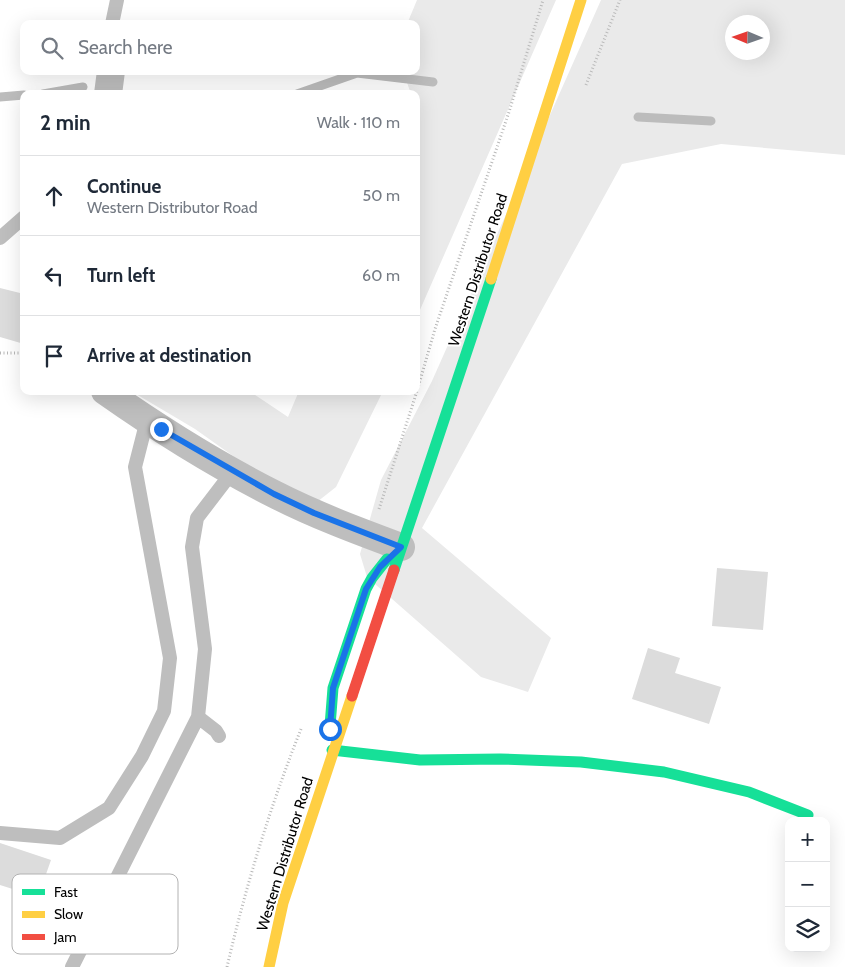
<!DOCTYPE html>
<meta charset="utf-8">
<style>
:root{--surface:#fff;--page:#f6f6f7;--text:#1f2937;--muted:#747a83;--line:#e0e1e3}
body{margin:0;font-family:Cabin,sans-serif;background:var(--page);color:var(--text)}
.controls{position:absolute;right:15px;bottom:15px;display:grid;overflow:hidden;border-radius:10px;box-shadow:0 5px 20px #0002}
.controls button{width:45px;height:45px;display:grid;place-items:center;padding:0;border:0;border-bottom:1px solid var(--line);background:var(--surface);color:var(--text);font:25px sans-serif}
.compass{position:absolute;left:725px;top:15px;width:45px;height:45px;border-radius:50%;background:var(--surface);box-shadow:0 5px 20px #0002;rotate:272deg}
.stop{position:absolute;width:15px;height:15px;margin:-11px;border:4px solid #1a73e8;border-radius:50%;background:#fff}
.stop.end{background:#1a73e8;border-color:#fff;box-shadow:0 1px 5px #0008}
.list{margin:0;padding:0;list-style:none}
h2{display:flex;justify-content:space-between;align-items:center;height:65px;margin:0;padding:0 20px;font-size:21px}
h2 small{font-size:16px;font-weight:400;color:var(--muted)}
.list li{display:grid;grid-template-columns:32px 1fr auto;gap:15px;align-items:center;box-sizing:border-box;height:80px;padding:0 20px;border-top:1px solid var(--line)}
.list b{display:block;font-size:19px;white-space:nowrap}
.list p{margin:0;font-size:16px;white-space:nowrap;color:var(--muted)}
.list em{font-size:16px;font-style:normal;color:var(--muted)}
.icon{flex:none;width:28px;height:28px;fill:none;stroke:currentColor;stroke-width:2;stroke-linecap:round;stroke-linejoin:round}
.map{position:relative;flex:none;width:845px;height:967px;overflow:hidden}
.search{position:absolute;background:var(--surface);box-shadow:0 5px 20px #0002;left:20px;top:20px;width:400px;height:55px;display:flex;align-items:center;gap:12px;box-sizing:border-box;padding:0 18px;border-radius:10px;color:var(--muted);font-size:19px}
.panel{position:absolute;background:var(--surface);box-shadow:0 5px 20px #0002;left:20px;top:90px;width:400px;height:305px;border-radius:10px}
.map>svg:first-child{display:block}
.green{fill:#eaeaea;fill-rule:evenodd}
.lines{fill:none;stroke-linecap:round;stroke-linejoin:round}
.stream{stroke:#bcbcbc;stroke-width:9}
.building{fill:#dcdcdc}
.path{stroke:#b8b8b8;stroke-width:3;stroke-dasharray:1 2.5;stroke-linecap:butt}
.lane{stroke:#bebebe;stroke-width:14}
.street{stroke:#bebebe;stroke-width:28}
.fast{stroke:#16e098;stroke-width:11}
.slow{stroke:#ffcf43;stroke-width:11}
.jam{stroke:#f24e42;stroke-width:11}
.route{stroke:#1a73e8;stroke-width:6}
.labels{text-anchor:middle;stroke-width:4;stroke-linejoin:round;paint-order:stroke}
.street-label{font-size:15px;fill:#000;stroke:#fff}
.key{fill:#fff;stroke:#b2b2b2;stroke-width:1}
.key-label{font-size:14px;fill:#000}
</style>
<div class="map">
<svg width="845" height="967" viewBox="0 0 845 967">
<rect width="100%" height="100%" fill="#fff"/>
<path class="green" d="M417 0H556L416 319V94H411L403 71H416V24H407Z
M601 0H845V155L721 144 622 164 422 528 551 638 528 692 481 677 367 577 360 554 381 480 432 381ZM732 22H762V52H732Z
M131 391H249L288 417 299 391H383L336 487 317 502 260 475 195 429Z"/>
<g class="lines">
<path class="stream" d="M43 94 83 87
M297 94 357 73 433 82
M0 97 24 95
M638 117 711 121"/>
</g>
<path class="building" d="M0 288 24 294V344L0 337Z
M717 568 768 572 763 630 712 626Z
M648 648 680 658 675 673 721 687 709 724 632 699Z
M0 843 51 860 32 914 14 908 19 891 0 885Z"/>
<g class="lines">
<path class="path" d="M586 85 620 0
M0 353H24
M379 509 417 391 435 329 509 112 543 0
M227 967C246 885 270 807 301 729"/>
<path class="lane" d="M112 24 117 0
M0 238 24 217
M198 717 216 731 219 736
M0 833 60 838 109 808 142 756 164 711 170 658 135 467 147 420
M72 967 198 717 205 649 192 547 197 518 233 471"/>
<path class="street" d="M108 94 111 71
M105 391C159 429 215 464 274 494 315 515 358 531 401 547"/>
<path class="fast" d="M394 570 491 279
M330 726 333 688 366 589 372 578 387 559
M332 750 420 760 500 759 581 762 664 772 749 792 808 815"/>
<path class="slow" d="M491 279 581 0
M269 967 283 903 352 696"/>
<path class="jam" d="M352 696 394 570"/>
</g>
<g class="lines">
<path class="route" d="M161 429 274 494 314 513 401 547 380 567 366 589 333 688 330 729"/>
</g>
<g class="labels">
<g class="street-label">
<text transform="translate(478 270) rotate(-72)" y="5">Western Distributor Road</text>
<text transform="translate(285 854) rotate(-73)" y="5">Western Distributor Road</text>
</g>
</g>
<rect x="12" y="874" width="166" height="80" rx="8" class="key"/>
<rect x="22" y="889" width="23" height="6" fill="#16e098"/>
<rect x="22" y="911" width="23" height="7" fill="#ffcf43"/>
<rect x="22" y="934" width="23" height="6" fill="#f24e42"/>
<g class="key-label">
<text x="54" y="897">Fast</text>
<text x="54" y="919">Slow</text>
<text x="54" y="942">Jam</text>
</g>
</svg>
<div class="controls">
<button>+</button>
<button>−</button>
<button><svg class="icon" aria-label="layers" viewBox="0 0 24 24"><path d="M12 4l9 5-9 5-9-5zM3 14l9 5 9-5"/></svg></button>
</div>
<svg class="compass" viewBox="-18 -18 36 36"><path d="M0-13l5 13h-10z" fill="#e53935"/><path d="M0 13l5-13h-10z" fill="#747a83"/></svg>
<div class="stop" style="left:330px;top:729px"></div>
<div class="stop end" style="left:161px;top:429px"></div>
<div class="search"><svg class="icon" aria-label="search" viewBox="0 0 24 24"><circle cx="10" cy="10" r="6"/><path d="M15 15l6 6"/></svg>Search here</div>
<section class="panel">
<h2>2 min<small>Walk · 110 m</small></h2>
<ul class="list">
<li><svg class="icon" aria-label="ahead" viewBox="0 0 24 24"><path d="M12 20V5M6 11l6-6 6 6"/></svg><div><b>Continue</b><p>Western Distributor Road</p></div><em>50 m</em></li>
<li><svg class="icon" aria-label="left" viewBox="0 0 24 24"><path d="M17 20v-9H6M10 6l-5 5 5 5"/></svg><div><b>Turn left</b></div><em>60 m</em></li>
<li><svg class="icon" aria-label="arrive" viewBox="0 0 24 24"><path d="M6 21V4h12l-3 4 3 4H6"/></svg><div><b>Arrive at destination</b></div></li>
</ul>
</section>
</div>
